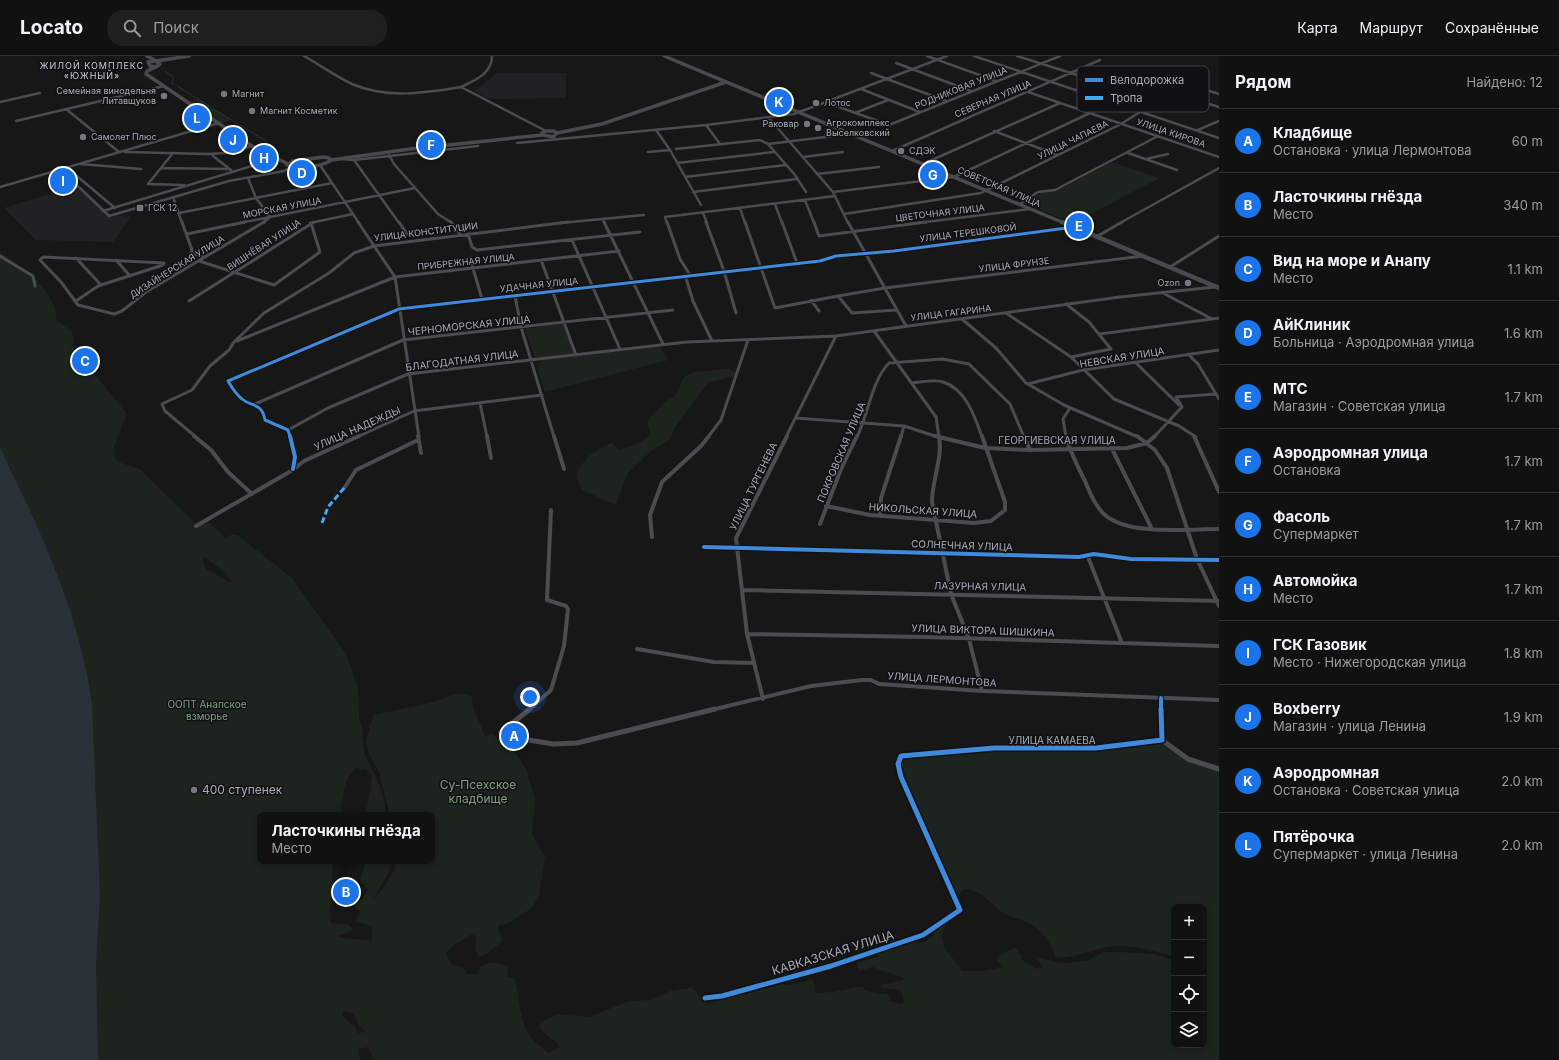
<!DOCTYPE html>
<html lang="ru">
<meta charset="utf-8">
<style>
:root{--surface:#111;--page:#1e1f1f;--text:#f1f3f6;--muted:#9c9d9f;--line:#303131;--accent:#1a73e8}
body{margin:0;font-family:Inter,sans-serif;background:var(--page);color:var(--text)}
.controls{position:absolute;right:12px;bottom:12px;display:grid;overflow:hidden;border-radius:8px;box-shadow:0 2px 6px #0003}
.controls button{width:36px;height:36px;display:grid;place-items:center;padding:0;border:0;border-bottom:1px solid var(--line);background:var(--surface);color:var(--text);font:20px sans-serif}
.you{position:absolute;left:530px;top:641px;width:14px;height:14px;margin:-10px;border:3px solid #fff;border-radius:50%;background:#1a73e8;box-shadow:0 0 0 6px #1a73e833}
.badge{display:grid;place-items:center;width:26px;height:26px;border-radius:50%;background:var(--accent);color:#fff;font-size:13px;font-weight:700}
.pin{position:absolute;translate:-50% -50%;border:2px solid #fff;box-shadow:0 1px 4px #0006}
.popup{position:absolute;left:257px;top:756px;width:178px;height:52px;box-sizing:border-box;display:grid;place-content:center;border-radius:8px;background:var(--surface);filter:drop-shadow(0 1px 3px #0005);font-size:13px;white-space:nowrap;color:var(--muted)}
.popup b{font-size:15px;color:var(--text)}
.popup::after{content:'';position:absolute;left:50%;top:100%;margin-left:-8px;border:8px solid transparent;border-top-color:var(--surface)}
.list{margin:0;padding:0;list-style:none}
h2{display:flex;justify-content:space-between;align-items:center;height:52px;margin:0;padding:0 16px;font-size:17px}
h2 small{font-size:13px;font-weight:400;color:var(--muted)}
.list li{display:grid;grid-template-columns:26px 1fr auto;gap:12px;align-items:center;box-sizing:border-box;height:64px;padding:0 16px;border-top:1px solid var(--line)}
.list b{display:block;font-size:15px;white-space:nowrap}
.list p{margin:0;font-size:13px;white-space:nowrap;color:var(--muted)}
.list em{font-size:13px;font-style:normal;color:var(--muted)}
.icon{flex:none;width:22px;height:22px;fill:none;stroke:currentColor;stroke-width:2;stroke-linecap:round;stroke-linejoin:round}
.map{position:relative;flex:none;width:1219px;height:1004px;overflow:hidden}
header{display:flex;align-items:center;gap:24px;box-sizing:border-box;height:56px;padding:0 20px;background:var(--surface);border-bottom:1px solid var(--line)}
header strong{font-size:19px}
nav{display:flex;gap:22px;margin-inline-start:auto;font-size:14px}
.search{width:280px;height:36px;background:var(--page);display:flex;align-items:center;gap:10px;box-sizing:border-box;padding:0 14px;border-radius:16px;color:var(--muted);font-size:15px}
main{display:flex}
aside{flex:1;background:var(--surface)}
.map>svg:first-child{display:block}
.built{fill:#212123}
.green{fill:#1d241e;fill-rule:evenodd}
.water{fill:#2a3239}
.lines{fill:none;stroke-linecap:round;stroke-linejoin:round}
.stream{stroke:#2a3239;stroke-width:1}
.street-far3{stroke:#4b4c50;stroke-width:2.5}
.street-far2{stroke:#4b4c50;stroke-width:3}
.street-far1{stroke:#4b4c50;stroke-width:4}
.street{stroke:#4b4c50;stroke-width:5}
.secondary-far1{stroke:#4a4a4e;stroke-width:3.5}
.secondary{stroke:#4a4a4e;stroke-width:4.5}
.quiet{stroke:#3fa9f5;stroke-width:3;stroke-dasharray:6 3;stroke-linecap:butt}
.cycleway-far2-casing{stroke:#111113;stroke-width:5}
.cycleway-far1-casing{stroke:#111113;stroke-width:6}
.cycleway-casing{stroke:#111113;stroke-width:8}
.cycleway-far2{stroke:#408adc;stroke-width:3}
.cycleway-far1{stroke:#408adc;stroke-width:4}
.cycleway{stroke:#408adc;stroke-width:5}
.poi-dot{fill:#757880;stroke:#111113;stroke-width:1.5}
.labels{text-anchor:middle;stroke-width:3;stroke-linejoin:round;paint-order:stroke}
.far-neighbourhood-label{font-size:9px;letter-spacing:1px;fill:#c9ccd4;stroke:#111113}
.far-street-label{font-size:9px;fill:#a8adb8;stroke:#111113}
.far-poi-label{font-size:9px;fill:#a8adb8;stroke:#111113;text-anchor:start}
.street-label{font-size:10px;fill:#a8adb8;stroke:#111113}
.park-label{font-size:10px;fill:#7fa381;stroke:#111113}
.near-park-label{font-size:12px;fill:#7fa381;stroke:#111113}
.near-poi-label{font-size:12px;fill:#a8adb8;stroke:#111113;text-anchor:start}
.near-street-label{font-size:12px;fill:#a8adb8;stroke:#111113}
.key{fill:#111113;stroke:#3e4045;stroke-width:1}
.key-label{font-size:11px;fill:#a8adb8}
</style>
<header>
<strong>Locato</strong>
<div class="search"><svg class="icon" aria-label="search" viewBox="0 0 24 24"><circle cx="10" cy="10" r="6"/><path d="M15 15l6 6"/></svg>Поиск</div>
<nav><a>Карта</a><a>Маршрут</a><a>Сохранённые</a></nav>
</header>
<main>
<div class="map">
<svg width="1219" height="1004" viewBox="0 0 1219 1004">
<rect width="100%" height="100%" fill="#171717"/>
<path class="built" d="M497 17H566V42L490 43 474 35Z
M78 129 111 159 131 161 113 186 36 184 4 152Z"/>
<path class="green" d="M198 42 232 64 221 67 189 45Z
M1112 106 1160 122 1073 167 1024 147 1043 136 1063 132Z
M0 196C20 210 43 225 53 248 56 253 56 261 57 267L59 266 72 276 74 287 71 289 127 358 114 391 115 402 118 406 140 413 197 469 209 467 221 477 224 482 231 479H237L291 521 346 598 358 632 359 664 362 671 364 696 381 733 387 759H366L372 720 366 713 359 715 358 713 359 711C343 718 343 743 340 759H260V805H333L332 825 336 828 334 835 331 836V843L332 846 330 851 331 867 347 868 353 873 346 877 337 879 341 882 369 884 372 886V870L356 865 360 855 355 851V847L362 843 368 834 360 824 366 805H391L388 818 372 845C381 835 396 819 395 805H432V759H390L379 716 370 700 366 685 373 659 430 647 456 638H466L472 641 473 651 485 680 492 678 513 694 526 713 535 743 532 779 545 800 539 839 532 852 507 868 499 869 498 875 502 881V886L483 900 478 901 475 891 477 882 472 878C461 886 455 886 446 897 449 908 452 910 463 911L467 918 477 919 481 910 491 906 508 910 507 921 515 923C520 942 518 963 530 980 534 987 543 991 548 997L560 991C555 983 543 979 539 970L546 964 558 958 589 961 629 945 651 944 670 935 690 932 692 931 707 948 783 928C792 931 803 925 813 924L815 937 833 936 863 930 865 934 878 938H887L890 942 888 945 901 948 904 946 900 934 883 932 880 929 904 924 903 921 885 916 873 911 858 915 857 907 880 900 868 895 904 887 924 886 933 880 936 869 946 866 942 880 944 891 962 915H982L1004 911 997 906 996 902 1015 891 1023 901 1021 903 1037 913 1042 911 1035 900 1055 906 1066 907 1087 905 1103 896H1119L1154 898 1174 904V989H1204V851H1174V901C1158 895 1131 889 1114 890 1094 892 1076 902 1056 902 1051 886 1043 874 1028 867 1021 863 1012 862 1005 858 989 848 984 834 964 833L956 841 907 732 900 709 904 703 938 698 1000 693H1084L1162 684 1185 702 1219 712V1004H373L369 991 358 993 360 1004H91L0 400ZM204 501 226 517 231 524V527L206 513 203 506ZM343 955 354 957 358 968 366 976 357 977 356 972 343 961Z
M563 268 575 298 535 303 525 273Z
M660 291 668 304 545 336 537 310 543 304Z
M728 313 734 315 735 320 710 326 704 332 674 373 670 383 650 396 627 418 616 449 582 434C580 430 578 426 577 422 576 407 600 390 612 387L619 394C632 391 642 387 651 377L647 368 651 360 665 346 675 340 684 321 694 316Z"/>
<path class="water" d="M0 392C40 474 80 558 92 648L100 840 96 908 98 1004H0Z"/>
<g class="lines">
<path class="stream" d="M165 15 173 21 172 27 175 29
M177 30 210 51
M212 52 266 85"/>
<path class="street-far3" d="M304 0C320 9 335 20 352 28 387 43 425 37 461 31
M492 0C492 18 475 24 461 31L546 75
M927 0 996 25
M974 0 1219 82
M1017 0 1160 45
M896 7 971 35
M871 17 946 45
M1105 27 1133 15
M1143 27 1219 51
M861 33 920 56
M1028 36 1219 101
M0 46 40 37
M825 46 889 69 1060 0
M66 53 119 96
M855 57 888 44
M768 61 833 136 848 167
M16 65 164 30
M706 69 720 88
M656 74 670 94 701 149
M1198 74 1219 65
M994 75 1057 99
M517 87 706 69 794 58 947 0
M768 88 795 119 806 136
M676 93 760 84 768 88 850 78
M892 95 1100 4
M125 96 208 98 227 97 252 90
M648 96 670 94
M173 97 148 128 184 129
M1128 97 1177 114
M213 98V100L231 114
M389 99 394 108 438 158 452 167
M803 101 843 96
M341 103 354 104 478 90
M1146 103 1168 98
M354 104 399 167
M677 107 774 96
M81 108 141 113
M923 108 1060 47
M320 109 359 167
M66 111 115 152
M161 112 230 113
M55 115 80 132 109 160 229 125 284 115 291 111
M817 118 879 111
M685 121 786 109
M248 122 256 142 270 161
M0 131 219 67
M693 136 797 123
M833 136 954 121 1090 57
M173 141 182 167
M805 144 814 167
M775 148 782 167
M1020 148 1038 136 1055 134 1158 80
M740 152 745 167
M103 155 275 103
M179 157 332 127
M703 157 707 167
M844 158 981 137 1121 68 1140 56 1178 39 1179 36 1194 30 1219 38
M603 164 605 167
M240 167 415 132
M263 167 270 161
M310 167 353 158
M560 167 644 159
M667 167 665 161 835 140
M918 167 1030 153
M1120 167 1219 112"/>
<path class="street-far2" d="M182 166 192 194 191 197 204 201
M358 166 395 221 419 381
M399 166 407 178
M451 166 460 178
M604 166 663 288
M667 166 680 203 690 219
M706 166 724 215 736 257
M745 166 775 252 838 240
M782 166 797 207
M814 166 819 180 926 166
M848 166 906 270
M187 178 245 166
M468 178 472 191 477 194 640 176
M1096 181 1122 166
M572 184 620 293
M0 200 33 220 35 230
M76 202 101 229
M470 202 482 243
M116 204 130 220
M541 204 576 299
M199 205 274 229 320 196 311 167
M164 207 43 201 40 204 61 226 78 249 114 258 122 255 146 236 264 166
M1170 211 1219 180
M685 219 693 245 712 285
M1163 237 1212 263
M515 240 521 271 554 381
M811 244 819 255
M76 245 98 230 163 209 164 207
M189 245 314 166
M1066 248 1089 266 1111 293 1071 301
M897 254 852 257 838 240 885 232 1143 200
M1006 257 1071 301 1114 343 1179 370 1196 381
M962 263 996 292 1026 327 1064 349 1138 381
M874 275 936 361 939 381
M1100 278 1219 262
M237 285 395 221 619 195
M1188 298 1198 308 1219 343
M1135 306 1179 349
M912 327C922 326 934 323 943 326 966 333 975 361 982 381
M1028 328 1083 314 1219 294
M480 347 487 381
M255 348 403 284 673 254
M796 362 904 370 938 381
M288 374 328 352 408 318 687 286 836 280 1120 241 1215 231
M196 381 165 355 162 348 192 334 210 310 229 294 234 286 264 257 329 217 354 197 374 190 568 166
M290 381 288 374 265 364C262 346 251 351 242 343 236 338 232 332 228 325L399 253 820 205 836 200 894 195 1074 171
M357 381 414 355 542 339
M708 381 721 364 748 284
M786 381 836 280
M857 381C868 359 872 324 889 307L942 303 969 308 1010 348 1024 381
M901 381 904 370
M1066 381 1063 363 1070 352
M1154 381 1182 351 1176 341 1216 338"/>
<path class="street-far1" d="M194 380 211 394 228 416 252 438
M290 380 295 401 293 413
M418 380 421 397
M487 380 491 402
M554 380 564 413
M935 380 985 392 1030 394 1127 392 1147 387 1155 380
M939 380C943 402 932 424 932 446L951 538 969 583 982 635
M1024 380 1030 394
M1066 380C1070 396 1078 411 1085 425 1090 437 1095 450 1105 459 1129 480 1189 473 1219 473
M1137 380 1155 394 1167 412 1197 503 1219 550
M1194 380 1219 436
M1112 393 1151 471
M345 431 356 414 418 384
M826 450 870 459 974 467 991 465 1005 454V446L982 380
M880 460 881 442 901 380
M820 468 841 413 857 380
M196 470 291 415 304 405 359 380
M652 481 650 459 662 426 701 390 709 380
M704 491 1079 501 1094 498 1131 503 1219 504
M1088 501 1122 587
M742 534 1219 545
M747 578 924 581 1219 590
M637 593 714 606 754 607
M1161 642V654
M763 643 747 578 736 482 787 380
M529 654 551 634 564 590 568 553 566 550 547 544 551 454
M711 654 811 630 862 624H871L879 628 982 635 1219 644"/>
<path class="street" d="M501 676 530 653
M504 680 553 688 577 687 715 653
M1162 684 1188 703 1219 713
M705 942 722 940 831 910 923 879 960 854 901 721 898 708 901 700 994 692H1096L1162 684 1161 653"/>
<path class="secondary-far1" d="M147 0 156 5
M664 0 1064 167
M156 5 160 8 156 11 150 10 148 6Z
M156 5 189 0
M156 11 147 15 146 18 252 90 288 108
M546 75H554L557 77 553 81 543 79 542 77Z
M557 77 602 68 726 26
M324 101 329 102 330 105C319 111 299 114 287 109L293 105Z
M331 104 410 93 542 79"/>
<path class="secondary" d="M1062 166 1219 232"/>
<path class="quiet" d="M322 467 328 451 345 431"/>
<g class="cycleway-far2-casing">
<path id="cycleway-far2" d="M290 381 288 374 265 364C262 346 251 351 242 343 236 338 232 332 228 325L399 253 820 205 836 200 894 195 1074 171"/>
</g>
<g class="cycleway-far1-casing">
<path id="cycleway-far1" d="M290 380 295 401 293 413
M704 491 1079 501 1094 498 1131 503 1219 504
M1161 642V654"/>
</g>
<g class="cycleway-casing">
<path id="cycleway" d="M705 942 722 940 831 910 923 879 960 854 901 721 898 708 901 700 994 692H1096L1162 684 1161 653"/>
</g>
<use href="#cycleway-far2" class="cycleway-far2"/>
<use href="#cycleway-far1" class="cycleway-far1"/>
<use href="#cycleway" class="cycleway"/>
</g>
<g class="poi-dot">
<circle cx="224" cy="38" r="4"/>
<circle cx="164" cy="40" r="4"/>
<circle cx="816" cy="47" r="4"/>
<circle cx="252" cy="55" r="4"/>
<circle cx="807" cy="68" r="4"/>
<circle cx="818" cy="72" r="4"/>
<circle cx="83" cy="81" r="4"/>
<circle cx="901" cy="95" r="4"/>
<rect x="136" y="148" width="8" height="8" rx="2"/>
<circle cx="1188" cy="227" r="4"/>
<circle cx="194" cy="734" r="4"/>
</g>
<g class="labels">
<g class="far-neighbourhood-label">
<text x="92" y="13">ЖИЛОЙ КОМПЛЕКС<tspan x="92" dy="10">«ЮЖНЫЙ»</tspan></text>
</g>
<g class="far-street-label">
<text transform="translate(961 32) rotate(-22)" y="3">РОДНИКОВАЯ УЛИЦА</text>
<text transform="translate(993 43) rotate(-23)" y="3">СЕВЕРНАЯ УЛИЦА</text>
<text transform="translate(1171 77) rotate(19)" y="3">УЛИЦА КИРОВА</text>
<text transform="translate(1073 84) rotate(-26)" y="3">УЛИЦА ЧАПАЕВА</text>
<text transform="translate(999 131) rotate(23)" y="3">СОВЕТСКАЯ УЛИЦА</text>
<text transform="translate(282 152) rotate(-11)" y="3">МОРСКАЯ УЛИЦА</text>
<text transform="translate(940 157) rotate(-7)" y="3">ЦВЕТОЧНАЯ УЛИЦА</text>
<text transform="translate(426 176) rotate(-7)" y="3">УЛИЦА КОНСТИТУЦИИ</text>
<text transform="translate(968 177) rotate(-7)" y="3">УЛИЦА ТЕРЕШКОВОЙ</text>
<text transform="translate(264 189) rotate(-33)" y="3">ВИШНЁВАЯ УЛИЦА</text>
<text transform="translate(466 206) rotate(-6)" y="3">ПРИБРЕЖНАЯ УЛИЦА</text>
<text transform="translate(1014 209) rotate(-7)" y="3">УЛИЦА ФРУНЗЕ</text>
<text transform="translate(177 211) rotate(-32)" y="3">ДИЗАЙНЕРСКАЯ УЛИЦА</text>
<text transform="translate(539 229) rotate(-6)" y="3">УДАЧНАЯ УЛИЦА</text>
<text transform="translate(951 257) rotate(-7)" y="3">УЛИЦА ГАГАРИНА</text>
</g>
<g class="far-poi-label">
<text x="156" y="38" text-anchor="end">Семейная винодельня<tspan x="156" dy="10">Литавщуков</tspan></text>
<text x="232" y="41">Магнит</text>
<text x="824" y="50">Лотос</text>
<text x="260" y="58">Магнит Косметик</text>
<text x="826" y="70">Агрокомплекс<tspan x="826" dy="10">Выселковский</tspan></text>
<text x="799" y="71" text-anchor="end">Раковар</text>
<text x="91" y="84">Самолет Плюс</text>
<text x="909" y="98">СДЭК</text>
<text x="148" y="155">ГСК 12</text>
<text x="1180" y="230" text-anchor="end">Ozon</text>
</g>
<g class="street-label">
<text transform="translate(469 269) rotate(-6)" y="4">ЧЕРНОМОРСКАЯ УЛИЦА</text>
<text transform="translate(1122 301) rotate(-9)" y="4">НЕВСКАЯ УЛИЦА</text>
<text transform="translate(462 304) rotate(-7)" y="4">БЛАГОДАТНАЯ УЛИЦА</text>
<text transform="translate(357 372) rotate(-24)" y="4">УЛИЦА НАДЕЖДЫ</text>
<text x="1057" y="388">ГЕОРГИЕВСКАЯ УЛИЦА</text>
<text transform="translate(841 396) rotate(-67)" y="4">ПОКРОВСКАЯ УЛИЦА</text>
<text transform="translate(753 430) rotate(-64)" y="4">УЛИЦА ТУРГЕНЕВА</text>
<text transform="translate(923 454) rotate(4)" y="4">НИКОЛЬСКАЯ УЛИЦА</text>
<text transform="translate(962 489) rotate(2)" y="4">СОЛНЕЧНАЯ УЛИЦА</text>
<text transform="translate(980 530) rotate(1)" y="4">ЛАЗУРНАЯ УЛИЦА</text>
<text transform="translate(983 574) rotate(2)" y="4">УЛИЦА ВИКТОРА ШИШКИНА</text>
<text transform="translate(942 623) rotate(4)" y="4">УЛИЦА ЛЕРМОНТОВА</text>
<text x="1052" y="688">УЛИЦА КАМАЕВА</text>
</g>
<g class="park-label">
<text x="207" y="652">ООПТ Анапское<tspan x="207" dy="12">взморье</tspan></text>
</g>
<g class="near-park-label">
<text x="478" y="733">Су-Псехское<tspan x="478" dy="14">кладбище</tspan></text>
</g>
<g class="near-poi-label">
<text x="202" y="738">400 ступенек</text>
</g>
<g class="near-street-label">
<text transform="translate(833 897) rotate(-17)" y="4">КАВКАЗСКАЯ УЛИЦА</text>
</g>
</g>
<rect x="1077" y="10" width="132" height="46" rx="6" class="key"/>
<rect x="1085" y="22" width="18" height="4" fill="#408adc"/>
<rect x="1085" y="40" width="18" height="4" fill="#3fa9f5"/>
<g class="key-label">
<text x="1110" y="28">Велодорожка</text>
<text x="1110" y="46">Тропа</text>
</g>
</svg>
<div class="controls">
<button>+</button>
<button>−</button>
<button><svg class="icon" aria-label="locate" viewBox="0 0 24 24"><circle cx="12" cy="12" r="6"/><path d="M12 2v4M12 18v4M2 12h4M18 12h4"/></svg></button>
<button><svg class="icon" aria-label="layers" viewBox="0 0 24 24"><path d="M12 4l9 5-9 5-9-5zM3 14l9 5 9-5"/></svg></button>
</div>
<div class="you"></div>
<div class="pin badge" style="left:514px;top:680px">A</div>
<div class="pin badge" style="left:346px;top:836px">B</div>
<div class="popup"><b>Ласточкины гнёзда</b>Место</div>
<div class="pin badge" style="left:85px;top:305px">C</div>
<div class="pin badge" style="left:302px;top:117px">D</div>
<div class="pin badge" style="left:1079px;top:170px">E</div>
<div class="pin badge" style="left:431px;top:89px">F</div>
<div class="pin badge" style="left:933px;top:119px">G</div>
<div class="pin badge" style="left:264px;top:102px">H</div>
<div class="pin badge" style="left:63px;top:125px">I</div>
<div class="pin badge" style="left:233px;top:84px">J</div>
<div class="pin badge" style="left:779px;top:46px">K</div>
<div class="pin badge" style="left:197px;top:62px">L</div>
</div>
<aside>
<h2>Рядом<small>Найдено: 12</small></h2>
<ul class="list">
<li><span class="badge">A</span><div><b>Кладбище</b><p>Остановка · улица Лермонтова</p></div><em>60 m</em></li>
<li><span class="badge">B</span><div><b>Ласточкины гнёзда</b><p>Место</p></div><em>340 m</em></li>
<li><span class="badge">C</span><div><b>Вид на море и Анапу</b><p>Место</p></div><em>1.1 km</em></li>
<li><span class="badge">D</span><div><b>АйКлиник</b><p>Больница · Аэродромная улица</p></div><em>1.6 km</em></li>
<li><span class="badge">E</span><div><b>МТС</b><p>Магазин · Советская улица</p></div><em>1.7 km</em></li>
<li><span class="badge">F</span><div><b>Аэродромная улица</b><p>Остановка</p></div><em>1.7 km</em></li>
<li><span class="badge">G</span><div><b>Фасоль</b><p>Супермаркет</p></div><em>1.7 km</em></li>
<li><span class="badge">H</span><div><b>Автомойка</b><p>Место</p></div><em>1.7 km</em></li>
<li><span class="badge">I</span><div><b>ГСК Газовик</b><p>Место · Нижегородская улица</p></div><em>1.8 km</em></li>
<li><span class="badge">J</span><div><b>Boxberry</b><p>Магазин · улица Ленина</p></div><em>1.9 km</em></li>
<li><span class="badge">K</span><div><b>Аэродромная</b><p>Остановка · Советская улица</p></div><em>2.0 km</em></li>
<li><span class="badge">L</span><div><b>Пятёрочка</b><p>Супермаркет · улица Ленина</p></div><em>2.0 km</em></li>
</ul>
</aside>
</main>
